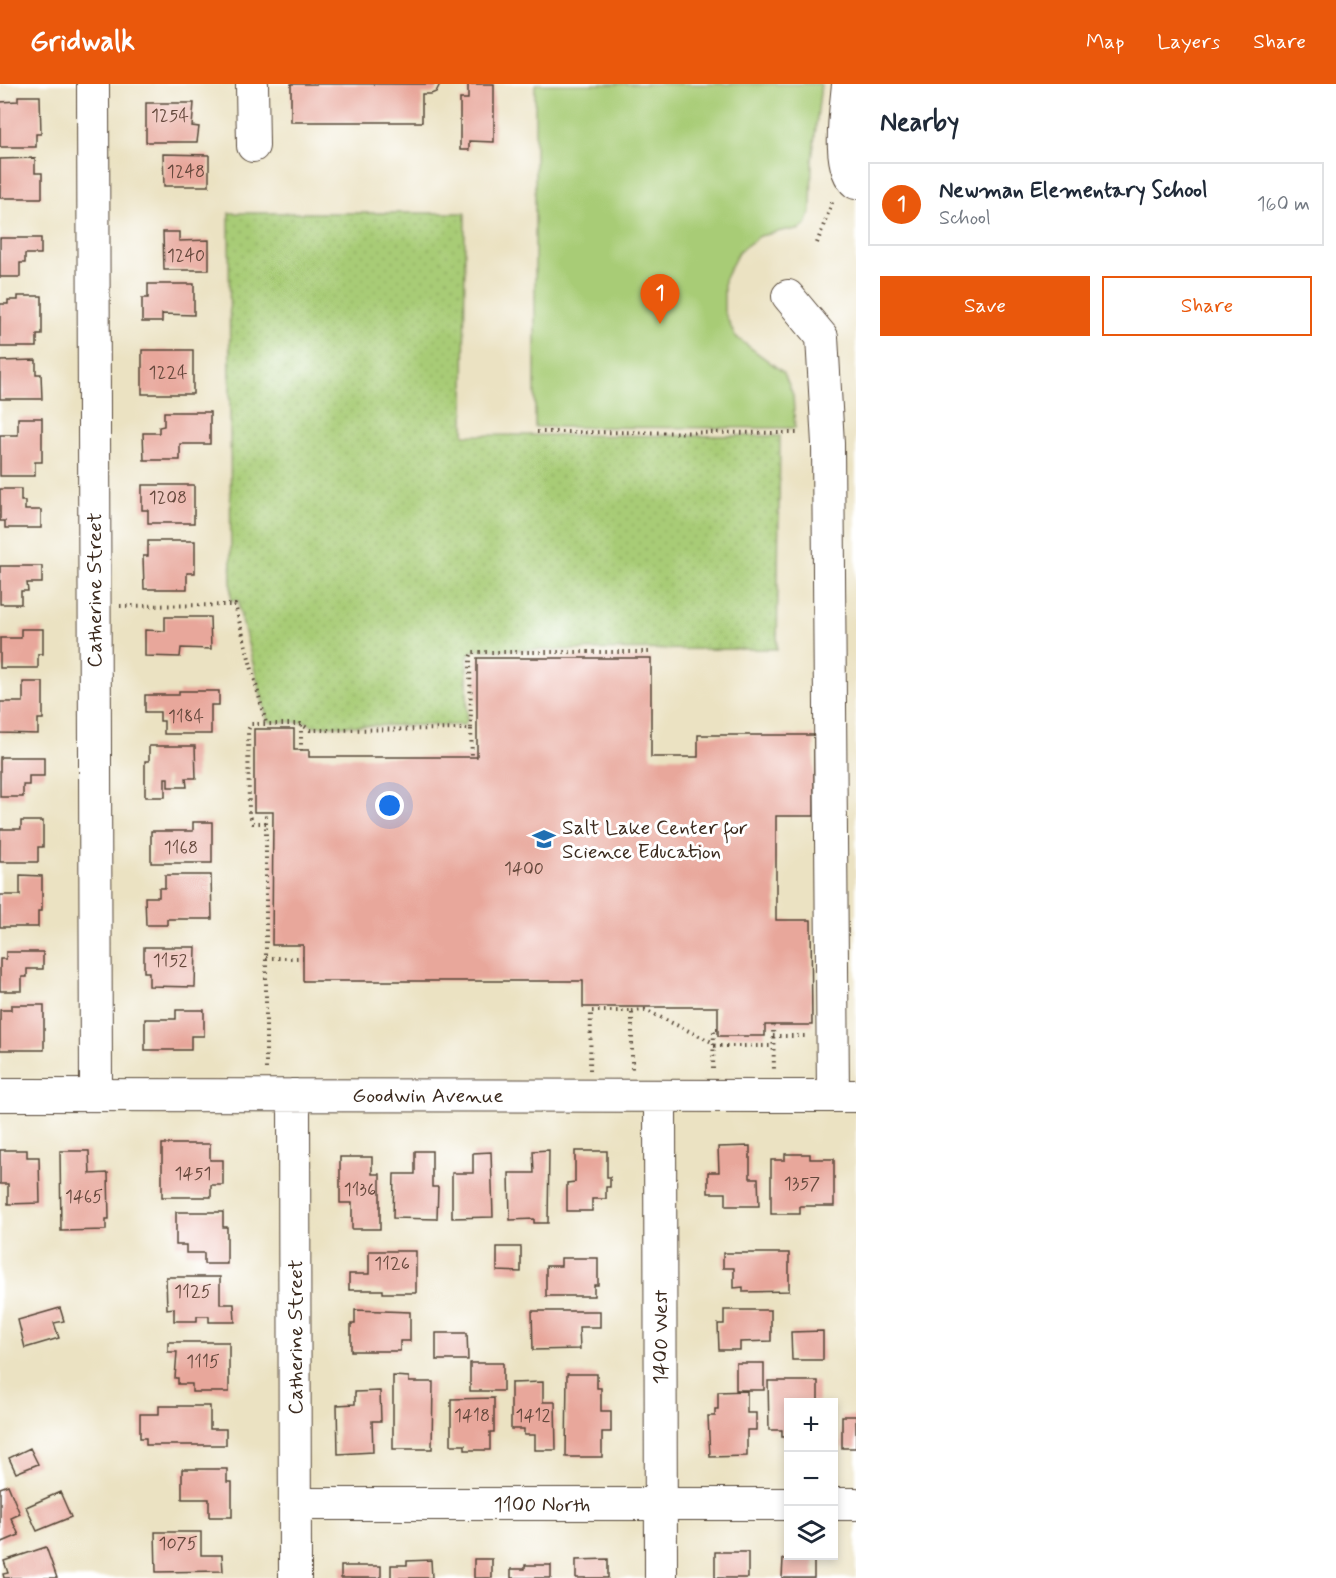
<!DOCTYPE html>
<meta charset="utf-8">
<style>
:root{--surface:#fff;--page:#f2f2f3;--text:#1f2937;--muted:#747a83;--line:#e0e1e3;--accent:#ea580c}
body{margin:0;font-family:Mynerve,sans-serif;background:var(--page);color:var(--text)}
.controls{position:absolute;right:18px;bottom:18px;display:grid;overflow:hidden;border-radius:0px;box-shadow:0 3px 9px #0003}
.controls button{width:54px;height:54px;display:grid;place-items:center;padding:0;border:0;border-bottom:2px solid var(--line);background:var(--surface);color:var(--text);font:30px sans-serif}
.you{position:absolute;left:390px;top:722px;width:21px;height:21px;margin:-15px;border:4px solid #fff;border-radius:50%;background:#1a73e8;box-shadow:0 0 0 9px #1a73e833}
.badge{display:grid;place-items:center;width:39px;height:39px;border-radius:50%;background:var(--accent);color:#fff;font-size:20px;font-weight:700}
.pin{position:absolute;translate:-50% -50px;filter:drop-shadow(0 2px 3px #0008)}
.pin::after{content:'';position:absolute;top:32px;width:21px;height:18px;background:inherit;clip-path:polygon(0 0,100% 0,50% 100%)}
.list{margin:0;padding:0;list-style:none}
h2{display:flex;justify-content:space-between;align-items:center;height:78px;margin:0;padding:0 24px;font-size:26px}
h2 small{font-size:20px;font-weight:400;color:var(--muted)}
.list li{display:grid;grid-template-columns:39px 1fr auto;gap:18px;align-items:center;box-sizing:border-box;height:84px;margin:0 12px 12px;padding:0 12px;border:2px solid var(--line);border-radius:0px}
.list b{display:block;font-size:22px;white-space:nowrap}
.list p{margin:0;font-size:20px;white-space:nowrap;color:var(--muted)}
.list em{font-size:20px;font-style:normal;color:var(--muted)}
.actions{display:flex;gap:12px;padding:18px 24px}
.actions a{flex:1;padding:14px 0;border:2px solid var(--accent);border-radius:0px;text-align:center;font-size:21px;color:var(--accent)}
.actions .main{background:var(--accent);color:#fff}
.icon{flex:none;width:33px;height:33px;fill:none;stroke:currentColor;stroke-width:2;stroke-linecap:round;stroke-linejoin:round}
.map{position:relative;flex:none;width:856px;height:1494px;overflow:hidden}
header{display:flex;align-items:center;gap:36px;box-sizing:border-box;height:84px;padding:0 30px;background:var(--accent);color:#fff}
header strong{font-size:28px}
nav{display:flex;gap:33px;margin-inline-start:auto;font-size:21px}
main{display:flex}
aside{flex:1;background:var(--surface)}
.map>svg:first-child{display:block}
.grass{fill:url(#grass-dots);stroke:#727b4a;stroke-width:1.5}
.park{fill:#a8cc76;stroke:#727b4a;stroke-width:1.5}
.building{fill:#e8a79b}
.lines{fill:none;stroke-linecap:round;stroke-linejoin:round}
.minor-casing{stroke:#554637;stroke-width:34}
.path{stroke:#554637;stroke-width:4;stroke-dasharray:1.5 4.5;stroke-linecap:butt}
.minor{stroke:#fff;stroke-width:32}
.labels{text-anchor:middle;stroke-width:6;stroke-linejoin:round;paint-order:stroke}
.number-label{font-size:18px;fill:#66493d}
.street-label{font-size:21px;fill:#3b2a1e;stroke:#fff}
.poi-label{font-size:21px;fill:#3b2a1e;stroke:#fff;text-anchor:start}
</style>
<header>
<strong>Gridwalk</strong>
<nav><a>Map</a><a>Layers</a><a>Share</a></nav>
</header>
<main>
<div class="map">
<svg width="856" height="1494" viewBox="0 0 856 1494">
<defs>
<pattern id="grass-dots" width="8" height="8" patternUnits="userSpaceOnUse" patternTransform="scale(1.5)"><rect width="8" height="8" fill="#a8cc76"/><path d="M2 2h.1M6 6h.1" fill="none" stroke="#92af66" stroke-width="1.8" stroke-linecap="round"/></pattern>
</defs>
<rect width="100%" height="100%" fill="#fff"/>
<filter id="ink" filterUnits="userSpaceOnUse"><feTurbulence type="fractalNoise" baseFrequency=".0167" numOctaves="2"/><feDisplacementMap in="SourceGraphic" scale="12" xChannelSelector="R" yChannelSelector="G"/><feConvolveMatrix kernelMatrix="1 2 1 2 8 2 1 2 1" color-interpolation-filters="sRGB"/></filter>
<filter id="wash" filterUnits="userSpaceOnUse"><feTurbulence type="fractalNoise" baseFrequency=".008" numOctaves="4" result="noise"/><feDisplacementMap in="SourceGraphic" scale="24" xChannelSelector="R" yChannelSelector="G"/><feGaussianBlur stdDeviation="1.35" result="paint"/><feColorMatrix in="noise" values="0 0 0 0 0 0 0 0 0 0 0 0 0 0 0 0 0 1.4 0 .05"/><feComposite in="paint" operator="in"/></filter>
<g filter="url(#wash)">
<rect width="100%" height="100%" fill="#ebe2c2"/>
<path class="grass" d="M229 129H465L464 351 780 352 777 565 475 566 469 570 467 577V636L464 641 312 642 307 638H268L239 525V517L231 516Z"/>
<path class="park" d="M535 0H821L812 77 811 127 806 141 798 146H786L760 152 739 167 724 196V227L735 252 784 289 793 311 795 344 535 343Z"/>
<g id="blocks">
<path class="building" d="M291 0H440L436 8 431 10H422V38H291Z
M468 0H494V58L469 57V66H460V15H468Z
M18 12H40L41 50H36V63H0V18L18 17Z
M146 19H194L192 42 199 43 197 58H146Z
M163 70 209 71V102H164Z
M35 74V89H42V114H0V75Z
M163 148H179V157L209 156V186H164Z
M0 154H41V170H25V179H20V193H0Z
M148 200H194V231L162 230V238H142V214H148Z
M18 212H42V251H37V263H0V220H8V216H18Z
M142 266H193V310H142Z
M36 276V290H41L42 315H0V277Z
M164 328H210V360H180V376H144L143 349H159V343L164 342Z
M18 334H42V378H35V392H0V351H18Z
M142 401H194V439H148V426H142Z
M0 405H21V417H25V426H41V444H5V437H0Z
M148 457H195V489H187V505H144L143 472H148Z
M0 482H42V499H27L28 507H21V520H0Z
M165 533H210L211 565 181 564 180 573 145 572V546L165 547Z
M21 545H43V570H38V584H0V554H21Z
M477 574H651V673H698V651H814V732H776V836H811L812 941H765V952H718V923H583V897H303V861H272L273 728H254V645H294V666H309V673H477Z
M23 598H43V635H38V650L0 649V618H23Z
M179 607H219V621H211V650H164V637H160V628H145V611H179Z
M149 662H195L196 694H186L187 703H168V694H165V713H145V677H149Z
M0 673H44V692H29V701H23V713H0Z
M21 737H43V763H38V778H0V745H21Z
M193 738H212V779H151V747H193Z
M20 791 42 792V827H38V843H0V811H20Z
M165 791H211L212 835H167V841H146L145 813H159V804H165Z
M144 863H196L195 903 149 902V888H144Z
M6 868H43V885H27V893H22V907H0V875H6Z
M11 921H44V966H0V926H11Z
M176 926H204V952H191V966H145V935H176Z
M162 1060H210V1076H223V1101H211V1113H162Z
M750 1062V1094H758L759 1122H726V1109H708V1088H719L718 1063Z
M0 1066H27V1073H39L40 1119 8 1120V1100H0Z
M549 1066 548 1139H534V1135L510 1136 509 1089H534L533 1067Z
M60 1067H89L90 1090 108 1089 109 1135H106V1146L61 1147Z
M415 1067H432V1103H438L437 1135 393 1134 394 1090H415Z
M575 1067H607V1093H610V1103H606V1115H592V1127H567V1099L575 1098Z
M491 1068 493 1133 452 1134V1089H473V1069Z
M785 1070H810V1075H834V1122H800V1130H771V1076H785Z
M340 1073H372V1090H380V1145H352V1119H340Z
M176 1128H223V1143H227V1180H204V1169H186V1161H176Z
M497 1163H521V1188L497 1187Z
M369 1167H416V1209H383V1206H349V1190H369Z
M723 1169H789V1207L743 1208V1203L734 1204V1184H723Z
M561 1174H598V1201H594V1212H546V1182H561Z
M166 1193H220V1220H234L235 1238H209V1232H197V1237H174V1224L167 1225Z
M60 1224 64 1237 54 1239 59 1254 25 1264 18 1236Z
M355 1226 410 1228V1257H400V1267H351V1240H355Z
M724 1226H771V1257L740 1258V1266H719L718 1240H724Z
M532 1227H600V1243H579L580 1265 533 1266Z
M823 1247V1276H792L791 1248Z
M436 1249H467L468 1276H436Z
M168 1258H229V1308H192V1300H178V1294H175L177 1268H168Z
M470 1279H503V1307H470Z
M736 1279H764V1306H736Z
M567 1290H597V1304H601V1327H611V1348H602V1373H566Z
M393 1292 409 1293V1298H433L432 1365H393Z
M768 1297H818V1318H788V1353H782V1346H769Z
M543 1298V1318H555L556 1366H535V1351H524V1345H511V1299Z
M380 1307 381 1337H372L373 1368 338 1370 337 1321 355 1320V1308Z
M747 1307V1329H756V1346H747V1372L710 1373 708 1332H715V1325H718V1308Z
M494 1314V1348H490V1366H465V1361H451V1315Z
M159 1322H210V1345H226V1361H146V1354H140V1330H159Z
M842 1332H856V1364H842Z
M30 1364 38 1380 16 1389 9 1374Z
M182 1385H227V1398H232V1433H209V1415H182Z
M8 1401 20 1430 11 1434 19 1451 0 1459V1404Z
M60 1408 71 1433 37 1447 26 1423Z
M155 1448H201V1471H222L223 1487 156 1488Z
M46 1463 57 1494H4L3 1490 8 1489 4 1477Z
M715 1468H748V1494H715Z
M474 1475H492V1494H474Z
M608 1475V1494H576V1476Z
M783 1475H814V1494H782Z
M431 1476 432 1494H391V1481H407V1477Z
M525 1481H551V1494H511V1485H525Z
M341 1482H381V1494H341Z"/>
</g>
</g>
<g filter="url(#ink)">
<use href="#blocks" fill-opacity="0" stroke="#554637" stroke-width="1.5"/>
<g class="lines">
<g class="minor-casing">
<path id="minor" d="M93 0 96 1011
M252 0 253 62
M848 0C846 25 836 83 856 99
M788 212 822 253 828 360 833 1012
M0 1011 856 1012
M294 1011 295 1494
M660 1012 661 1494
M295 1420H788
M834 1420H856"/>
</g>
<path class="path" d="M817 159 833 116
M537 348 800 349
M120 522 235 521 266 639
M301 641V666
M471 645 472 673
M266 739H253L249 729 248 646 251 640H301L310 646 471 645 470 574 472 568H650
M266 874H303
M632 927 645 926 714 959
M773 941 774 986
M773 952H805
M714 962H773
M266 985V728
M713 985 714 945H718
M590 986 591 927H632V985"/>
<use href="#minor" class="minor"/>
</g>
</g>
<defs>
<g id="school-bare" transform="scale(1.8)"><path d="M0-5L7-2L0 1L-7-2ZM-4 1L0 2.5L4 1V4Q0 6-4 4Z" fill="#1f6fb2" stroke="#fff" stroke-width="2.5" paint-order="stroke"/></g>
</defs>
<g fill-rule="evenodd">
<use href="#school-bare" x="544" y="755"/>
</g>
<g class="labels">
<g class="number-label">
<text x="170" y="37">1254</text>
<text x="186" y="93">1248</text>
<text x="186" y="177">1240</text>
<text x="168" y="294">1224</text>
<text x="168" y="419">1208</text>
<text x="186" y="638">1184</text>
<text x="181" y="769">1168</text>
<text x="524" y="790">1400</text>
<text x="170" y="882">1152</text>
<text x="193" y="1095">1451</text>
<text x="802" y="1105">1357</text>
<text x="360" y="1111">1136</text>
<text x="84" y="1118">1465</text>
<text x="392" y="1185">1126</text>
<text x="193" y="1213">1125</text>
<text x="203" y="1283">1115</text>
<text x="472" y="1337">1418</text>
<text x="533" y="1337">1412</text>
<text x="178" y="1465">1075</text>
</g>
<g class="street-label">
<text transform="translate(94 506) rotate(-90)" y="7">Catherine Street</text>
<text x="428" y="1018">Goodwin Avenue</text>
<text transform="translate(295 1253) rotate(-90)" y="7">Catherine Street</text>
<text transform="translate(660 1253) rotate(-90)" y="7">1400 West</text>
<text x="542" y="1427">1100 North</text>
</g>
<g class="poi-label">
<text x="562" y="750">Salt Lake Center for<tspan x="562" dy="24">Science Education</tspan></text>
</g>
</g>
</svg>
<div class="controls">
<button>+</button>
<button>−</button>
<button><svg class="icon" aria-label="layers" viewBox="0 0 24 24"><path d="M12 4l9 5-9 5-9-5zM3 14l9 5 9-5"/></svg></button>
</div>
<div class="you"></div>
<div class="pin badge" style="left:660px;top:240px">1</div>
</div>
<aside>
<h2>Nearby<small></small></h2>
<ul class="list">
<li><span class="badge">1</span><div><b>Newman Elementary School</b><p>School</p></div><em>160 m</em></li>
</ul>
<div class="actions"><a class="main">Save</a><a>Share</a></div>
</aside>
</main>
